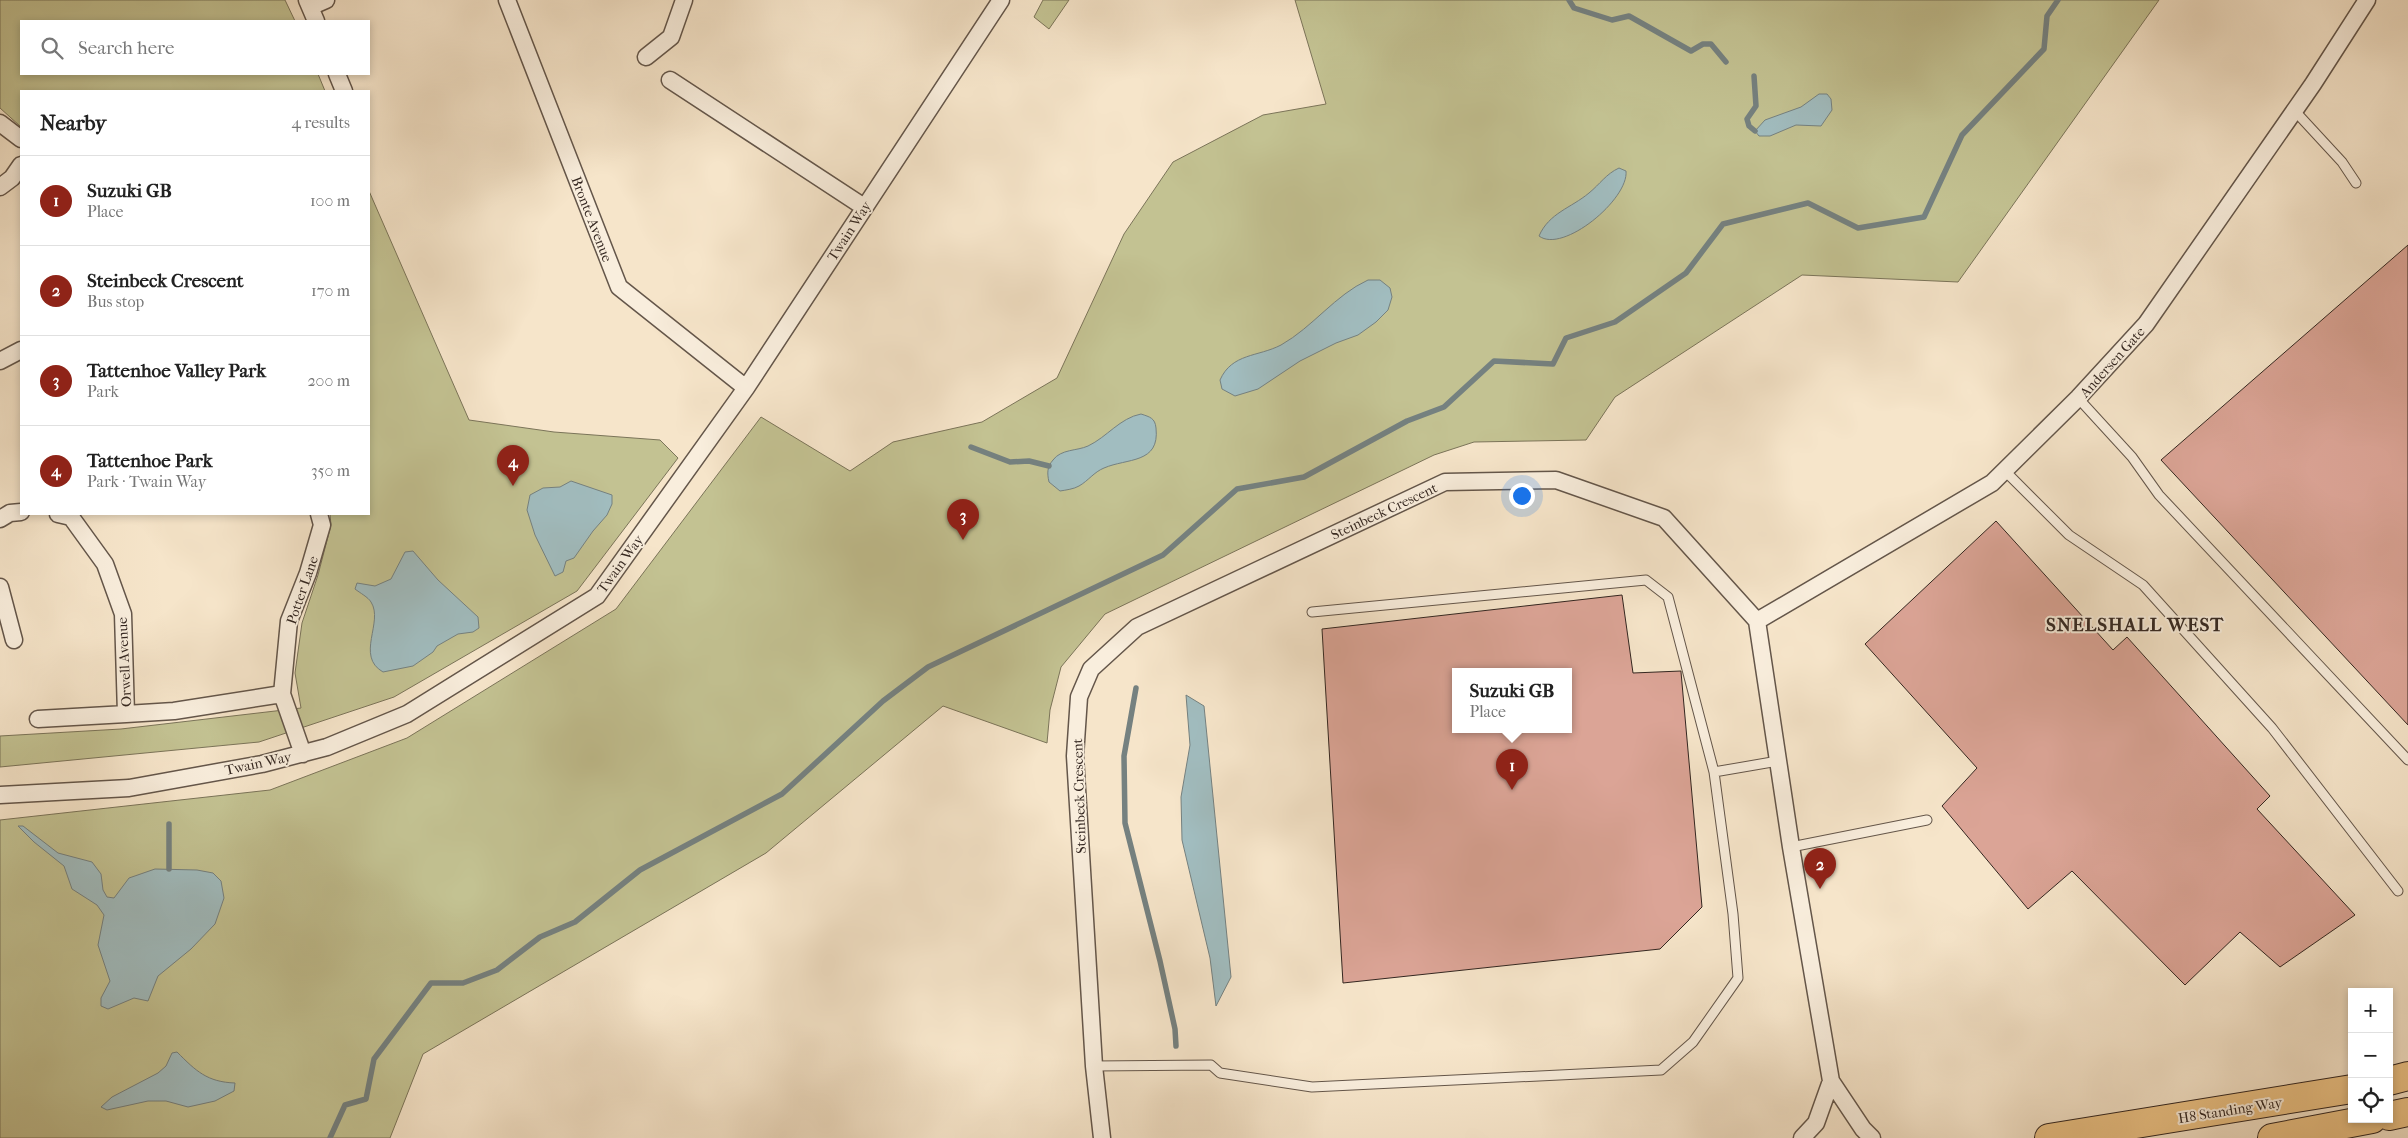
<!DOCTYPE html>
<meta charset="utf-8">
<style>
:root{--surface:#fff;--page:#f6f6f6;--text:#222;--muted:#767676;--line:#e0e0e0;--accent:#8f2418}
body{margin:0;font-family:"IM FELL French Canon",serif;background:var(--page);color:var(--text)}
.controls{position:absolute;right:15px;bottom:15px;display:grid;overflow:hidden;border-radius:0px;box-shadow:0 2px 8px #0003}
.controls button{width:45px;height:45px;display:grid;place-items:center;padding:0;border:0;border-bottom:1px solid var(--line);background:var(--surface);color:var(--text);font:25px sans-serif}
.you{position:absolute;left:1521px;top:495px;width:18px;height:18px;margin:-12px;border:4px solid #fff;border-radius:50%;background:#1a73e8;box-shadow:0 0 0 8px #1a73e833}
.badge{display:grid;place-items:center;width:32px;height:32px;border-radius:50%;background:var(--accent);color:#fff;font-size:16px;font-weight:700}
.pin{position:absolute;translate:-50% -41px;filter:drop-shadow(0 1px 2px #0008)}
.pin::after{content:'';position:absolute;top:26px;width:18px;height:15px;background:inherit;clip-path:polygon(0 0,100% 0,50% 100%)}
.popup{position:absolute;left:1452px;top:668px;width:120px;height:65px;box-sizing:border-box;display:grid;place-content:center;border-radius:0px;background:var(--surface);filter:drop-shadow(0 1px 4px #0005);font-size:16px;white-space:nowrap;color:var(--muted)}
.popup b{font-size:19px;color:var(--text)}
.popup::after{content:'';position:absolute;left:50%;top:100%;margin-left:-10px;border:10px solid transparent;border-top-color:var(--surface)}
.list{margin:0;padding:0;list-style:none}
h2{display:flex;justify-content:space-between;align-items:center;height:65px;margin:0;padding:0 20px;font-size:21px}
h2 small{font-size:16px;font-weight:400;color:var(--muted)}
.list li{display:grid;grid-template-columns:32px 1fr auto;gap:15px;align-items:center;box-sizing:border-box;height:90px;padding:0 20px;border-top:1px solid var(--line)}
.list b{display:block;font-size:19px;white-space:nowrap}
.list p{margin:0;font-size:16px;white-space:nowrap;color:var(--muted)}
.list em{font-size:16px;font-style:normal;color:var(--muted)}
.icon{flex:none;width:28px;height:28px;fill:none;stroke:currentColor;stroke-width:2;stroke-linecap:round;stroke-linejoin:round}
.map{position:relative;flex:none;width:2408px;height:1138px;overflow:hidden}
.search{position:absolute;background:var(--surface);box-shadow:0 2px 8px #0003;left:20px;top:20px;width:350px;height:55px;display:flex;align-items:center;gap:12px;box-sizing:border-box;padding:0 18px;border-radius:0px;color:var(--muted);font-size:19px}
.panel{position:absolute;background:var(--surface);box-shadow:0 2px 8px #0003;left:20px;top:90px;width:350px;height:425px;border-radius:0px}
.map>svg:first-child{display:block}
.green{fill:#c3c292;stroke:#7b7459}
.water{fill:#a1bdc0;stroke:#758180}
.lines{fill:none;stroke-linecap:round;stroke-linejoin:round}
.stream{stroke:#758180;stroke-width:5.5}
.building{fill:#dba496;stroke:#332620;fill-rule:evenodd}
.lane-casing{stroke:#64564a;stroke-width:11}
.street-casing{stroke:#64564a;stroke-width:19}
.highway-casing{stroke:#332620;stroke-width:30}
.lane{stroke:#f9eedd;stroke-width:9}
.street{stroke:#f9eedd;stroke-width:16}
.highway{stroke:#ebc285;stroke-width:28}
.labels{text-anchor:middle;stroke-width:4;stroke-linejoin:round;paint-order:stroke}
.street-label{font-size:14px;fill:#332620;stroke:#f9eedd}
.district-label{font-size:19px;font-weight:bold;letter-spacing:1px;fill:#332620;stroke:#f9eedd}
</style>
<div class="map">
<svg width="2408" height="1138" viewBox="0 0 2408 1138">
<rect width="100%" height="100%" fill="#f6e5ca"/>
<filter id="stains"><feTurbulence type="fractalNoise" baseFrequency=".004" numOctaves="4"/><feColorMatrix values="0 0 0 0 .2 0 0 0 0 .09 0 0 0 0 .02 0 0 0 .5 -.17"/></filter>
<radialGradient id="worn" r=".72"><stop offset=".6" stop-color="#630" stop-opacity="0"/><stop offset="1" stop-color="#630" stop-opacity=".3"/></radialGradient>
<path class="green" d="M0 0H285L295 21H21V74H318L325 91H21V127L0 108Z
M1043 0H1069L1049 29 1034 17Z
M1295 0H2159L1958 282 1802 275 1615 397 1586 440 1474 442 1434 455 1105 614 1061 667 1050 710 1047 743 943 706 766 853 423 1054 390 1138H0V820L270 790 407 738 616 609 761 417 850 471 893 442 982 422 1057 378 1124 234 1173 162 1263 115 1326 104Z
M369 191 469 420 554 432 660 440 678 458 577 591 394 697 259 742 0 767V736L121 729 301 708 295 673 302 623 318 575 331 525 330 514H369Z"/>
<path class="water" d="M1819 94H1827L1831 99 1832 110 1821 126 1796 125 1770 136H1759L1755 131 1765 120 1801 107Z
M1619 168 1626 171C1629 199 1563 254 1539 236 1549 213 1571 208 1589 193 1600 184 1606 174 1619 168Z
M1368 280H1380L1390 288 1392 297 1388 310 1376 322 1358 335 1336 343 1300 361 1258 389 1235 396 1222 389 1220 380C1232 353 1258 357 1281 345 1313 327 1335 295 1368 280Z
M1141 414C1150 417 1155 418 1156 428 1160 464 1127 458 1104 468 1094 472 1088 481 1079 486 1074 489 1066 490 1060 491L1049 482C1047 473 1047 467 1053 460 1061 449 1077 451 1088 446 1107 437 1120 418 1141 414Z
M571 481 612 495V504L607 515 593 531 574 558 566 561 563 572 555 576 535 535 527 510 530 495 543 488 560 487Z
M413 551 438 580 478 617 479 628 473 632 458 634 437 646 433 652 413 666 383 672C355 656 384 622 371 602 368 597 360 593 355 589L357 583 375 586 391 579 405 552Z
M1186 695 1204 706 1231 977 1216 1006 1210 958 1182 840 1181 797 1190 745Z
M18 826H23L58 853 92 862 101 874 103 890 107 897 114 898 129 878 155 869 197 870 213 873 221 881 224 898 215 924 191 949 158 976 148 1001 134 998 108 1009 101 1006V998L110 981 98 945 104 915 97 905 72 889 64 866 34 842Z
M177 1052C196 1071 207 1082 235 1083L234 1091 215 1101 188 1107 166 1101H148L107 1110 101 1107 112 1097 158 1073 166 1066 172 1053Z"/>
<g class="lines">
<path class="stream" d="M1569 0 1574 8 1612 20 1629 16 1691 51 1703 44H1711L1726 62
M1754 76 1756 106 1747 119 1749 126 1755 131
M971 447 1010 462 1029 461 1049 466
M1136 688 1124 756 1125 823 1160 961 1175 1029 1176 1046
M169 869V824
M330 1138 345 1105 366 1099 374 1059 431 983H463L497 970 540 937 575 922 640 870 782 794 883 701 928 667 1163 555 1237 489 1304 477 1407 421 1444 407 1494 361 1553 364 1566 338 1615 322 1686 273 1723 224 1808 203 1858 228 1924 217 1962 135 2044 49 2047 16 2058 0"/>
</g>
<path class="building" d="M2408 245V725L2161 460Z
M1996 521 2113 650 2127 637 2270 796 2257 809 2355 915 2280 967 2240 932 2185 985 2072 871 2028 909 1942 806 1977 768 1865 644Z
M1622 595 1633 673 1681 671V672L1702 907 1660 949 1343 983 1322 629ZM1456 671H1568V729H1456Z"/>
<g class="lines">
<g class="lane-casing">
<path id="lane" d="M2294 110 2342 162 2356 183
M2078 398 2132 457 2159 495 2408 760
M2006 472 2069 535 2143 585 2272 728 2398 891
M1714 772 1778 761
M1791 847 1927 820
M1094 1066 1211 1065 1220 1073 1312 1087 1661 1070 1693 1042 1738 978 1733 914 1714 772 1668 597 1646 580 1312 612"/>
</g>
<g class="street-casing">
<path id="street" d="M307 0 316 21
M507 0 619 287 746 388
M310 7 326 0
M646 57 671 37 684 0
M337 74 344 91
M670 80 864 207
M0 123 21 139
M0 187 12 178 21 165
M0 361 21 350
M58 514 71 517 105 564 123 614 126 714 174 711 282 694
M0 519 10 513 21 512
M0 587 14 640
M1757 621 1992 483 2078 398 2146 324 2313 84 2367 0
M38 719 126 714
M303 754 282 694 289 621 308 573 322 525 319 514
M0 795 129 788 262 764 327 747 407 714 597 596 746 388 1001 0
M1102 1138 1094 1066 1075 756 1079 697 1091 669 1137 627 1445 482 1556 480 1664 518 1757 621 1791 847 1831 1081 1863 1129 1872 1138
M1802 1138 1816 1123 1831 1081"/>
</g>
<g class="highway-casing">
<path id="highway" d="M2389 1081 2408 1076
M2389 1116 2408 1112
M2049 1138 2352 1089
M2272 1138 2372 1119"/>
</g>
<use href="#lane" class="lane"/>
<use href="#street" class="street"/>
<use href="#highway" class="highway"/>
</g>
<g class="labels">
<g class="street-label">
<text transform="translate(592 219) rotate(69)" y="5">Bronte Avenue</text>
<text transform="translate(849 231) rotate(-57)" y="5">Twain Way</text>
<text transform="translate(2112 362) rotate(-48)" y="5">Andersen Gate</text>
<text transform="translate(1384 511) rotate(-25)" y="5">Steinbeck Crescent</text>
<text transform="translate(620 564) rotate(-54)" y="5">Twain Way</text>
<text transform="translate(302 590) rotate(-71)" y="5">Potter Lane</text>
<text transform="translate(124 662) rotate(-93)" y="5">Orwell Avenue</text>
<text transform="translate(258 763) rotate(-12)" y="5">Twain Way</text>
<text transform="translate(1079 796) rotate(-92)" y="5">Steinbeck Crescent</text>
<text transform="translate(2230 1110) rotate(-9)" y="5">H8 Standing Way</text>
</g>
<g class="district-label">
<text x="2135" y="631">SNELSHALL WEST</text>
</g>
</g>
<rect width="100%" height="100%" filter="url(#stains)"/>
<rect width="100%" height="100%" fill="url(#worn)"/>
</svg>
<div class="controls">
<button>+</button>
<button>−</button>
<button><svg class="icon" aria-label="locate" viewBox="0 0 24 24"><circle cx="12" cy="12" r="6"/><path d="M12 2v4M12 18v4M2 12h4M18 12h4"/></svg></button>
</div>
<div class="you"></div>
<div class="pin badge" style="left:1512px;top:790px">1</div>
<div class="popup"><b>Suzuki GB</b>Place</div>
<div class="pin badge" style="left:1820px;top:889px">2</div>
<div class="pin badge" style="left:963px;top:540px">3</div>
<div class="pin badge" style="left:513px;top:486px">4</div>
<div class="search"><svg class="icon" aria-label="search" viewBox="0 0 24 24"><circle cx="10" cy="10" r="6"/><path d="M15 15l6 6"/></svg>Search here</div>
<section class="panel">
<h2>Nearby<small>4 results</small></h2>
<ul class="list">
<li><span class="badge">1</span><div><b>Suzuki GB</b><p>Place</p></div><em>100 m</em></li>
<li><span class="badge">2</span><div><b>Steinbeck Crescent</b><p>Bus stop</p></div><em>170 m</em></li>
<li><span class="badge">3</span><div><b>Tattenhoe Valley Park</b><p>Park</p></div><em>200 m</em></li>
<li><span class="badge">4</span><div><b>Tattenhoe Park</b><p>Park · Twain Way</p></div><em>350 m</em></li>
</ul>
</section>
</div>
